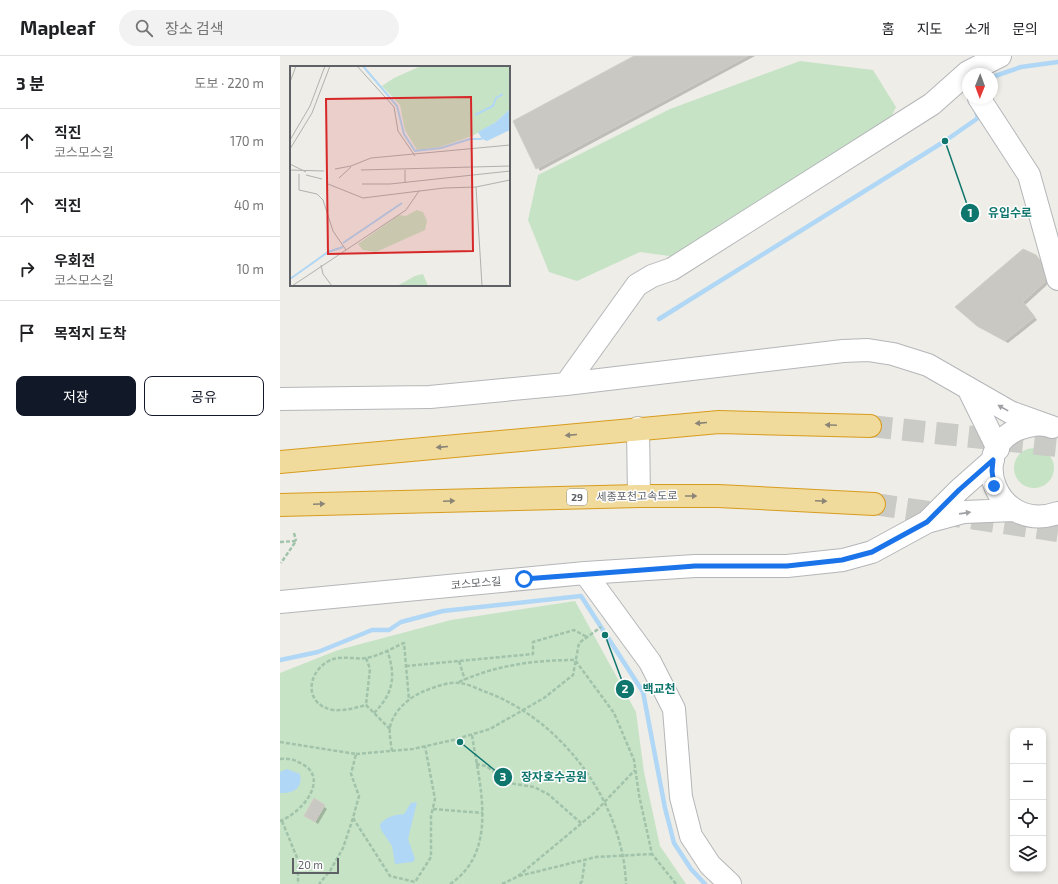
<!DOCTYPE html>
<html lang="ko">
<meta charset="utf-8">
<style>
:root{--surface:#fff;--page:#f2f2f2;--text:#202124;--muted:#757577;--line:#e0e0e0;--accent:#111827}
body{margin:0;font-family:"Exo 2","Noto Sans KR",sans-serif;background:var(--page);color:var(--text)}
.controls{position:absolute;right:12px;bottom:12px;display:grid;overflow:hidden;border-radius:8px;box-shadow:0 2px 6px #0003}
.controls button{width:36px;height:36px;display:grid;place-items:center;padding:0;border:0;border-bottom:1px solid var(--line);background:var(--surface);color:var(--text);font:20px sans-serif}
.compass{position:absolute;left:682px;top:12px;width:36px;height:36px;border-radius:50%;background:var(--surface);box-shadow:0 2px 6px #0003;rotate:181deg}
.scale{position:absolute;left:12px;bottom:10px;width:47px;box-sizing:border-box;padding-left:4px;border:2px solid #5e6165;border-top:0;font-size:11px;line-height:14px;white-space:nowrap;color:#5e6165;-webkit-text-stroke:3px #fff;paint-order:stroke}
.stop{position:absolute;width:12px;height:12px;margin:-9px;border:3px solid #1a73e8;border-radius:50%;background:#fff}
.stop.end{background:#1a73e8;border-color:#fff;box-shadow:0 1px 4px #0008}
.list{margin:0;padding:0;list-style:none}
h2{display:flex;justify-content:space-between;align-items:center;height:52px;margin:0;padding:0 16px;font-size:17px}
h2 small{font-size:13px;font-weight:400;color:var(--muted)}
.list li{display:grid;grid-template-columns:26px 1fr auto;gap:12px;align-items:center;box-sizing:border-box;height:64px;padding:0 16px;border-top:1px solid var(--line)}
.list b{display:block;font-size:15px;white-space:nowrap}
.list p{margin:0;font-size:13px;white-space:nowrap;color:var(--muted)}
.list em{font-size:13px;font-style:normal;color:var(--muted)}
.actions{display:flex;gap:8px;padding:12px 16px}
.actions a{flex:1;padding:9px 0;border:1px solid var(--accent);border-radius:8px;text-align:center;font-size:14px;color:var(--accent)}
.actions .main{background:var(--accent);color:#fff}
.icon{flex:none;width:22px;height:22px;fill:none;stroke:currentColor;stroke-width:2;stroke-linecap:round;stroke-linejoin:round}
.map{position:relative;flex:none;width:778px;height:828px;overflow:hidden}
header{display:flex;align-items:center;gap:24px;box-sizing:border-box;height:56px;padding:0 20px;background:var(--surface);border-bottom:1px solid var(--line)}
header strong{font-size:19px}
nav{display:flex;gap:22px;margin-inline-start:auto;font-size:14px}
.search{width:280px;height:36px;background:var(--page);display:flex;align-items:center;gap:10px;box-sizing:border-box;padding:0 14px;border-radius:22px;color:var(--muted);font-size:15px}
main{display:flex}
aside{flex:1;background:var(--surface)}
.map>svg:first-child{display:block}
.green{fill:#c7e3c6}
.water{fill:#b0d7f5}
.shadow{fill:#0003}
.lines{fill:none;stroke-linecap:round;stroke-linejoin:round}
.stream{stroke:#b0d7f5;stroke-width:4.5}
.building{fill:#cac8c3;stroke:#d2cec6}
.highway-tunnel{stroke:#cacac6;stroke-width:22;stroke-dasharray:22 11;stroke-linecap:butt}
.minor-casing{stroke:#b4b6b9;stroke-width:24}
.highway-casing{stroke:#d89c1d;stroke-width:24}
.path{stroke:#a0c3aa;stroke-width:2.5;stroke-dasharray:4 2;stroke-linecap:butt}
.minor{stroke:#fff;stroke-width:22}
.highway{stroke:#f0da9c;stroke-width:22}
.oneway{fill:#9ea0a3}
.oneway2{fill:#8a8576}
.route{stroke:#1a73e8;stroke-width:5}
.labels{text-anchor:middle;stroke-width:3;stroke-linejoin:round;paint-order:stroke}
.shield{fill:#fff;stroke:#8e9093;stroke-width:1}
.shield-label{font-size:10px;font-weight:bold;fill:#5e6165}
.street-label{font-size:11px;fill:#5e6165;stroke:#fff}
.inset-river{fill:none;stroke:#b0d7f5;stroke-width:2}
.inset-road{fill:none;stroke:#b0b1af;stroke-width:1}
.view{fill:#d62828;fill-opacity:0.15;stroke:#d62828;stroke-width:2}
.inset-edge{fill:none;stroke:#5e6165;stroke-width:2}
.leader{fill:none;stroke:#0f766e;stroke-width:1.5}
.callout-dot{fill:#0f766e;stroke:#fff;stroke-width:1.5}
.mark-label{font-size:12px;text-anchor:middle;font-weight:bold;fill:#fff}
.callout-label{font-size:12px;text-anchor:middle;font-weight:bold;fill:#0f766e;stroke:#fff;stroke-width:3;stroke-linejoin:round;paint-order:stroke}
</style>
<header>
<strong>Mapleaf</strong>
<div class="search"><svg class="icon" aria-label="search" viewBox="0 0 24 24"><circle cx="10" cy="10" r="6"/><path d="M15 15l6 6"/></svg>장소 검색</div>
<nav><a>홈</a><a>지도</a><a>소개</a><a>문의</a></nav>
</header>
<main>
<aside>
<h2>3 분<small>도보 · 220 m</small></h2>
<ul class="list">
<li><svg class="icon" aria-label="ahead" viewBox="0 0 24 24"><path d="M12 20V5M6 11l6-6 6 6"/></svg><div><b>직진</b><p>코스모스길</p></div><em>170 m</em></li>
<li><svg class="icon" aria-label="ahead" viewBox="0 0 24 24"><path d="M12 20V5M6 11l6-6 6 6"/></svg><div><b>직진</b></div><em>40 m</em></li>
<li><svg class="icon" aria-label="right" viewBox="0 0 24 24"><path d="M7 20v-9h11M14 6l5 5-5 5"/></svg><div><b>우회전</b><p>코스모스길</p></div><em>10 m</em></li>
<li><svg class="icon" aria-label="arrive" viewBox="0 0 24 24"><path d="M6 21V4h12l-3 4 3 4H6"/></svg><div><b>목적지 도착</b></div></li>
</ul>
<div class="actions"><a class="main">저장</a><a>공유</a></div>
</aside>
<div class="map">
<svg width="778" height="828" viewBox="0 0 778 828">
<rect width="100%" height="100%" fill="#eeede7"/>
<path class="green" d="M520 5 593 14 616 51 607 70 396 201 360 196 297 225 269 216 248 164 258 119 390 53Z
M734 412a20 20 0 1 1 40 0a20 20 0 1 1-40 0Z
M295 545 356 656 364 716 380 790 406 828H0V617L58 594 171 564Z"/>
<path class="water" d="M7 713 20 718C23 732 13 738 0 737V716Z
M137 746 128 783 135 803 133 806 115 808 112 790 101 774 100 768C108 760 114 759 124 758L131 747Z"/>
<path class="shadow" d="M356 0H475L260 115 234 66Z
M766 213 767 229 745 249 757 264 728 287 701 272Z
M34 743 47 753 38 768 25 759Z"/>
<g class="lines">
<path class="stream" d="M712 21 741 11 778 6
M379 263 665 85 698 62 696 55
M0 604 38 596 92 574H109L121 566 163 555 301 540 363 636 385 752 394 787 411 813 425 828"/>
</g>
<path class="building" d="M354 0H468L256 113 233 65Z
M743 193 756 199 764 209 765 226 743 246 755 261 725 285 697 270 675 251Z
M34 742 45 749 35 766 24 760Z"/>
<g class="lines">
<path class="highway-tunnel" d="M590 370 778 390
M594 448 778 475"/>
<g class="minor-casing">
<path id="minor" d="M699 42 749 119 778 223
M286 328 357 229 372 220 392 213 652 48 688 16 720 0
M689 334 718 393
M0 343 150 341 286 328 563 295 588 294 613 298 648 309 730 356 772 371
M765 369C756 367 747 370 738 373 686 396 717 478 778 457
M358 372 359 440
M648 465 679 434 713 404
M305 517 370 606 394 653 401 741 411 780 430 809 450 828
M0 546 305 517 415 510H507L563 504 592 496 647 466 684 456 734 454"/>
</g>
<g class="highway-casing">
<path id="highway" d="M0 406 439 366 590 370
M0 449 359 440H438L594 448"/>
</g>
<path class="path" d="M14 477 16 485
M0 486 16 485 1 507
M86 602 90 613 86 649
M179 605 185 624
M126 610 253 598V586L294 574 307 581
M179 626C216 609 255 604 295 604L334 657 354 704 359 739 372 798 396 828
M94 657C114 637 116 619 107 594
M110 673 86 649C75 652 64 655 53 654 25 649 26 619 47 606 59 598 73 604 86 602 99 600 112 592 124 587L129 644
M0 686 76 698 71 718 79 740 73 762 63 792 50 815 39 828
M112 695C111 688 109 678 110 671 113 656 128 642 142 636 152 632 169 625 180 627 188 628 198 633 206 636 282 664 343 746 346 828
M76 698 133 693 173 684 210 673 264 642 293 619 299 587 321 571
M0 703C6 702 13 703 18 706 53 720 22 757 0 765
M196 708 206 710 229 727 254 731 268 738 301 767
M153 753 203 757
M73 762 110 820 135 826 151 801V760L155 743 145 690
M2 765 18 804V828
M239 820 316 801 372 798
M170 828C220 795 199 727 192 679
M222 828 237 821 314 757 355 714
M300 828 302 825 305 804"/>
<use href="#minor" class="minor"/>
<use href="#highway" class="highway"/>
</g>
<defs><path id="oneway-solid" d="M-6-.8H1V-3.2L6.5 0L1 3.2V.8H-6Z"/></defs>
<g class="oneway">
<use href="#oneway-solid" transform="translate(723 352) rotate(-151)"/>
<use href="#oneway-solid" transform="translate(685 457) rotate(-8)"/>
</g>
<g class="oneway2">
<use href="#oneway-solid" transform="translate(421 367) rotate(175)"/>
<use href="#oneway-solid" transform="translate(551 369) rotate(-178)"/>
<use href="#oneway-solid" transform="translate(291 379) rotate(175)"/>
<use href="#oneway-solid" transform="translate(162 391) rotate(175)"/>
<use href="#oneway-solid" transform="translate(411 440)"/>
<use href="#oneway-solid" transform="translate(169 445) rotate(-2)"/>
<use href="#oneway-solid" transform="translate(541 445) rotate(3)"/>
<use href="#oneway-solid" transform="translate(39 448) rotate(-2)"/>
</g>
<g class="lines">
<path class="route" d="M244 523 415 510H507L562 504 592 496 647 466 679 434 713 404 712 415 714 430"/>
</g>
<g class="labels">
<rect class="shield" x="287" y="433" width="20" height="16" rx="3"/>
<g class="shield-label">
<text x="297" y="445">29</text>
</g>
<g class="street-label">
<text transform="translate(357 440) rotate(-1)" y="4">세종포천고속도로</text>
<text transform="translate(196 527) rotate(-5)" y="4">코스모스길</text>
</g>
</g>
<g transform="translate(10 10)">
<rect width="220" height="220" fill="#eeede7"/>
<path d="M131 0H220V43L206 56 182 70 150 81 127 84 115 64 110 39 92 20 104 12ZM127 144 133 146 137 155 135 164 86 186 73 184 68 178 109 149 116 150ZM133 208 138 220H107L125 210Z" fill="#c7e3c6"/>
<path d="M220 43V64L197 75 192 73 188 66 206 56Z" fill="#b0d7f5"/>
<path class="inset-river" d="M73 0 107 40 114 68 125 85 151 82 180 73H192M185 49 203 40 206 32 213 28M53 177 112 137M0 213 38 186 53 181"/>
<path class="inset-road" d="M67 0 104 41 108 65 125 90M0 16 6 0M0 74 20 40 35 0M0 83 22 47 40 0M0 98 16 106M45 103 61 100 81 92 220 79M0 104 34 105M71 104 220 100M115 104V117M9 108V124L27 128 33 134 43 165 56 184M16 109 32 113M49 112 61 101M38 118 73 132 154 122 186 121 220 114M72 118H100L220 105M186 121 192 220M31 199 33 208 42 220M2 220 116 144 129 125"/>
<path class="view" d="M181 31 183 185 38 188 36 33Z"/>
<rect width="220" height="220" class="inset-edge"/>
</g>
<path class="leader" d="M665 85L690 157M325 579L345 633M180 686L223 721"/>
<g class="callout-dot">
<circle cx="665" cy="85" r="4"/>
<circle cx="325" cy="579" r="4"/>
<circle cx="180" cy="686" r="4"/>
<circle cx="690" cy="157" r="10"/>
<circle cx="345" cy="633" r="10"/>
<circle cx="223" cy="721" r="10"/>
</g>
<g class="mark-label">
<text x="690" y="161">1</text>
<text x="345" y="637">2</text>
<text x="223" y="725">3</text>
</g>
<g class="callout-label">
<text x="730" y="161">유입수로</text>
<text x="379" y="637">백교천</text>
<text x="274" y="725">장자호수공원</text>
</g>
</svg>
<div class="controls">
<button>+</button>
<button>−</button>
<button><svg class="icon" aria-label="locate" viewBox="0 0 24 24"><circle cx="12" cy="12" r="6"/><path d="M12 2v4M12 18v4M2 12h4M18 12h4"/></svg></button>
<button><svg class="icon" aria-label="layers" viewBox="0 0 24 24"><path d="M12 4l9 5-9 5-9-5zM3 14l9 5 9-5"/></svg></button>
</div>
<svg class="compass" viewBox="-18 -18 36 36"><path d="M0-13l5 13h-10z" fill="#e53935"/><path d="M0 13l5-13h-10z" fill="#757577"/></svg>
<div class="scale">20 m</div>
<div class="stop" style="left:244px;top:523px"></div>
<div class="stop end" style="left:714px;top:430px"></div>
</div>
</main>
